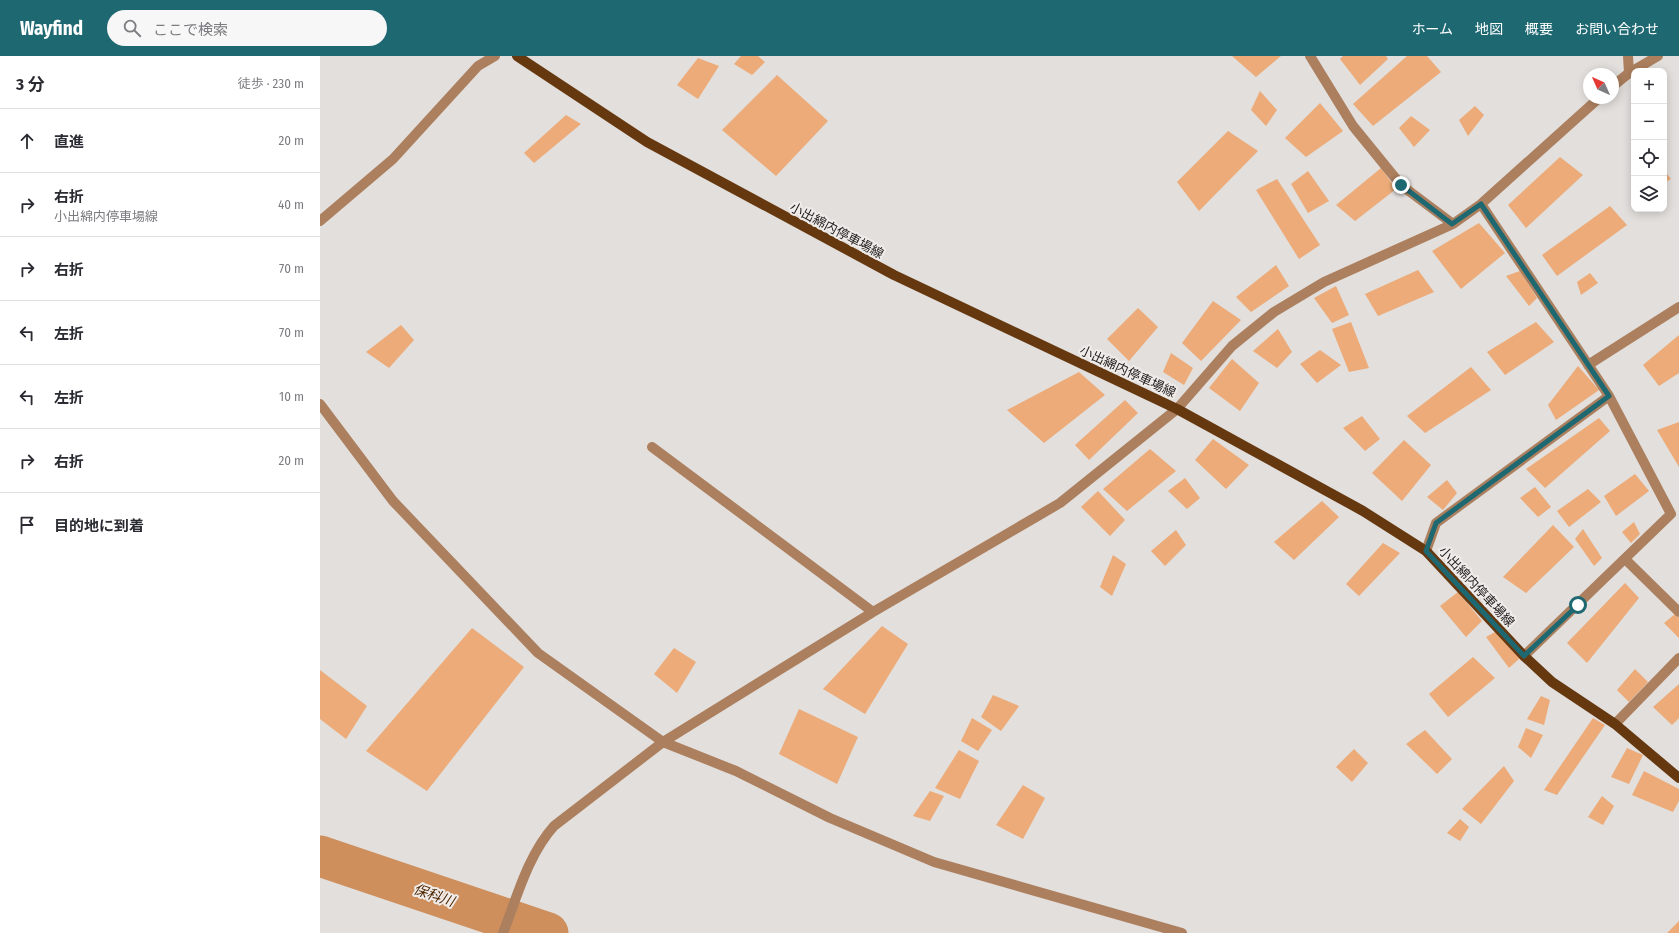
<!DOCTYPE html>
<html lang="ja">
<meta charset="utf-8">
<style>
:root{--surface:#fff;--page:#f7f7f7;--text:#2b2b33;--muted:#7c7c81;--line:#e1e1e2;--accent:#1e6872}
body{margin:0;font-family:"Fira Sans Condensed","Noto Sans JP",sans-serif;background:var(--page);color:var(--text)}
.controls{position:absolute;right:12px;top:12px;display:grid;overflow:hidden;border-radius:8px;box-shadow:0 2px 10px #0003}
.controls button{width:36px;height:36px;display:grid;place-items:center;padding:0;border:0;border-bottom:1px solid var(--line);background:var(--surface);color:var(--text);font:20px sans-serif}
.compass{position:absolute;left:1263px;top:12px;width:36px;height:36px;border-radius:50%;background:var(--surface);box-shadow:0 2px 10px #0003;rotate:315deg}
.stop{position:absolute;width:12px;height:12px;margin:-9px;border:3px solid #1e6872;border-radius:50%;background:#fff}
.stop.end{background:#1e6872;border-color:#fff;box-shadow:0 1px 4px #0008}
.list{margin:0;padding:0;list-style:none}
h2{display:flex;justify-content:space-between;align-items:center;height:52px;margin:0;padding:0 16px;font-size:17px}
h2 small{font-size:13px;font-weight:400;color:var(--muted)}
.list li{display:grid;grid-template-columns:26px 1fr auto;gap:12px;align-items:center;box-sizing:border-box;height:64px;padding:0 16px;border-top:1px solid var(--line)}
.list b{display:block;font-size:15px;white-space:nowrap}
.list p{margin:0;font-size:13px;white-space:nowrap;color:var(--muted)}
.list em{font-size:13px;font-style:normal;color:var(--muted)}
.icon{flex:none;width:22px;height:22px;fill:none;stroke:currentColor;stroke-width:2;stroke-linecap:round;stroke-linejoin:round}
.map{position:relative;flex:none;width:1359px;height:877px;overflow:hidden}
header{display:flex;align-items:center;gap:24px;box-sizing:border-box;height:56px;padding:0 20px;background:var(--accent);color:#fff}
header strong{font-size:19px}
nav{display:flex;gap:22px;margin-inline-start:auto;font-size:14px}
.search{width:280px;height:36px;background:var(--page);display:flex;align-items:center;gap:10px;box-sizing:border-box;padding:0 14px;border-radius:22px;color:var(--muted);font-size:15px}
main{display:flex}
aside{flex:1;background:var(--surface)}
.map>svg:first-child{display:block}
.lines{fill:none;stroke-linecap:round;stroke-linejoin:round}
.river{stroke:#ce8f5d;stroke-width:41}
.building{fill:#ecab78}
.minor{stroke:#ac7f5e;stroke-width:10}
.major{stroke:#653810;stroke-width:10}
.route{stroke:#1e6872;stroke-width:5}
.labels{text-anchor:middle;stroke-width:4;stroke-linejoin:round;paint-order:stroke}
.street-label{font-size:13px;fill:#1e1c1b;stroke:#f0ecea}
.water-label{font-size:14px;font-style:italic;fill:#4f2600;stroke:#f0ecea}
</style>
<header>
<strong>Wayfind</strong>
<div class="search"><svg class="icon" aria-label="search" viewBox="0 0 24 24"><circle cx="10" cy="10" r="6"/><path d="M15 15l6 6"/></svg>ここで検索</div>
<nav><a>ホーム</a><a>地図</a><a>概要</a><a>お問い合わせ</a></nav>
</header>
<main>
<aside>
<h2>3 分<small>徒歩 · 230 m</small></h2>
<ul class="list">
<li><svg class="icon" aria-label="ahead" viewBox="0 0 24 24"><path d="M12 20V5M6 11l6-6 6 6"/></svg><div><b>直進</b></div><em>20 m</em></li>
<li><svg class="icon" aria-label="right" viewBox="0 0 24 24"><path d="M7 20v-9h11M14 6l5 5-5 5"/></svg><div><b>右折</b><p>小出綿内停車場線</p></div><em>40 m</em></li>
<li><svg class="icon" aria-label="right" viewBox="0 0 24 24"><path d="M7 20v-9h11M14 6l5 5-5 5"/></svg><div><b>右折</b></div><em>70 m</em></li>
<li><svg class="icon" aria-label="left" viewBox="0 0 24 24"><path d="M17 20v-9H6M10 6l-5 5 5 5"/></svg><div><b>左折</b></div><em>70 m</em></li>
<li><svg class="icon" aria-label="left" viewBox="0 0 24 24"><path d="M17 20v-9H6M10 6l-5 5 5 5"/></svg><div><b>左折</b></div><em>10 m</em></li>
<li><svg class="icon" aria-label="right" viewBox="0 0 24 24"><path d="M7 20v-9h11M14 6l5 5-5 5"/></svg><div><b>右折</b></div><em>20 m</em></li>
<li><svg class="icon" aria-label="arrive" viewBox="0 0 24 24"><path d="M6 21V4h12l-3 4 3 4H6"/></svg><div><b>目的地に到着</b></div></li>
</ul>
</aside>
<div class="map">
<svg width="1359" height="877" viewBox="0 0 1359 877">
<rect width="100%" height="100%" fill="#e2dfdc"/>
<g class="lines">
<path class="river" d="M0 800 228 877"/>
</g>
<path class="building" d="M421 0H438L445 6 432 19 414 8Z
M912 0H961L936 21Z
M1023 0H1066L1068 3 1040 29 1020 3Z
M1087 0H1107L1121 16 1053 70 1033 48Z
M378 2 399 10 378 43 357 29Z
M457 19 508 65 456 120 402 74Z
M940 35 957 54 946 70 931 54Z
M1000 47 1023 75 986 101 965 82Z
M1155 50 1164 59 1148 80 1139 64Z
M246 59 261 68 214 107 204 97Z
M1091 60 1110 74 1094 91 1079 72Z
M908 75 938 95 879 155 857 126Z
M1240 101 1263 119 1206 172 1188 149Z
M1061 112 1076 133 1035 165 1016 149Z
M1344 114 1351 123 1344 127Z
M988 115 1009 145 988 157 971 128Z
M957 123 1000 189 979 203 936 134Z
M1290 150 1307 169 1237 220 1222 199Z
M1159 167 1185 197 1141 233 1112 195Z
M956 209 969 230 931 256 916 241Z
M1098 214 1114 236 1058 260 1045 238Z
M1200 215 1217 242 1209 250 1186 220Z
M1270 217 1278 227 1261 239 1257 226Z
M1016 230 1029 259 1012 267 994 242Z
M893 245 921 264 881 305 862 287Z
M818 252 838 271 809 305 787 283Z
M1031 266 1049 312 1029 316 1012 273Z
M1216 266 1234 286 1185 319 1167 296Z
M81 269 94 284 69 312 46 296Z
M958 273 972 296 957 312 933 295Z
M1359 279V317L1339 330 1323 309Z
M1000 294 1021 309 997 327 980 308Z
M851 297 873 312 864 329 843 316Z
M912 303 939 327 920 355 889 332Z
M1258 310 1279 334 1236 364 1228 349Z
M1151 311 1171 334 1105 377 1087 360Z
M759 316 785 339 724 387 687 354Z
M805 344 818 357 769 404 755 389Z
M1042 360 1060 383 1045 395 1023 372Z
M1279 362 1290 375 1225 432 1206 413Z
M1359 366V411L1337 374Z
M893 383 929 409 906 433 875 404Z
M1084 384 1111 409 1082 445 1052 417Z
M830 393 856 415 807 455 783 433Z
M1315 418 1329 435 1296 460 1284 440Z
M865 422 880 442 867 453 848 435Z
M1127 424 1137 437 1123 454 1107 441Z
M1215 431 1231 451 1218 461 1200 442Z
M1268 433 1281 446 1249 471 1237 455Z
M778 435 805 464 790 480 761 451Z
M1002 445 1019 461 974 504 954 486Z
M1314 466 1320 478 1311 487 1302 476Z
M1233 469 1254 491 1206 537 1183 521Z
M1263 473 1282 502 1274 510 1255 483Z
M856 474 866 489 845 510 831 495Z
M1063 487 1080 497 1039 540 1026 528Z
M793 499 806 508 792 540 780 531Z
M1305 527 1319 542 1267 607 1247 587Z
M1138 536 1162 565 1146 581 1120 550Z
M1355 558 1359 562V582L1344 567Z
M562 570 588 588 545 658 503 633Z
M152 572 204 611 107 735 46 695Z
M1175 576 1200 602 1189 612 1166 581Z
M354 592 376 606 357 637 334 618Z
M1153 601 1175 622 1128 661 1109 638Z
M1315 613 1328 626 1309 646 1297 634Z
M0 614 47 650 26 683 0 663Z
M1359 628V662L1352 669 1333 651Z
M673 639 699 650 681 675 661 661Z
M1221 640 1230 644 1224 669 1207 663Z
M479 653 538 681 517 728 459 698Z
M652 662 672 674 658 695 641 685Z
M1273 662 1285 669 1237 739 1224 734Z
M1206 672 1223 679 1211 702 1198 691Z
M1105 674 1132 703 1117 718 1086 688Z
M1307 692 1323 699 1309 728 1291 721Z
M1034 693 1048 707 1032 726 1016 711Z
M639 694 659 705 640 743 615 732Z
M1184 710 1194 725 1161 768 1142 753Z
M1324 715 1359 733V745L1353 756 1312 739Z
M703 729 725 742 703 783 676 769Z
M610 735 624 740 610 765 593 760Z
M1282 740 1294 750 1283 769 1268 761Z
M1140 763 1149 771 1140 785 1127 777Z
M1359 865V877H1347Z"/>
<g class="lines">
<path class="minor" d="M990 0 1033 70 1081 129 1133 168
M1308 0 1309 17
M1293 30 1309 17 1338 0
M1161 148 1289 340 1351 458 1204 600
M0 165 73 103 158 10 175 0
M1268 309 1359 251
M0 348 73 445 218 597 343 686 416 715 510 762 614 806 862 877
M332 391 553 556
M1106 495 1116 467 1289 340
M1305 503 1359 556
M1295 668 1359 602
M183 877C197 841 208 799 234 770L343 686 553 556 740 447 857 353 912 290 954 256 1004 226 1133 168 1161 148 1279 42"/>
<path class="major" d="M197 0 327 86 574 219 857 353 1043 455 1106 495 1204 600 1232 626 1295 668 1359 722"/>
</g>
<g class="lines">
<path class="route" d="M1081 129 1132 168 1161 148 1289 340 1116 467 1106 495 1204 600 1258 549"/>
</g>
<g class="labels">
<g class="street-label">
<text transform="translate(517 174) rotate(28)" y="5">小出綿内停車場線</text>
<text transform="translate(808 315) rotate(25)" y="5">小出綿内停車場線</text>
<text transform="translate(1157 530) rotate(47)" y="5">小出綿内停車場線</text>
</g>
<g class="water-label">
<text transform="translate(114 839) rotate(19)" y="5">保科川</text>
</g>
</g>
</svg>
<div class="controls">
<button>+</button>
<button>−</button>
<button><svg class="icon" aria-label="locate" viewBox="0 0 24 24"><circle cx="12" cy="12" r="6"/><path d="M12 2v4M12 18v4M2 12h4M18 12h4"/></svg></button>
<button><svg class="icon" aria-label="layers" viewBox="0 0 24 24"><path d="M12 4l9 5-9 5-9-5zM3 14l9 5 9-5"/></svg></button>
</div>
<svg class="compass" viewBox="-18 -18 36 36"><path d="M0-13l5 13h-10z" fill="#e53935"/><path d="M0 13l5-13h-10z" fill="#7c7c81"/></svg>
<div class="stop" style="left:1258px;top:549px"></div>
<div class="stop end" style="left:1081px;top:129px"></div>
</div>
</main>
